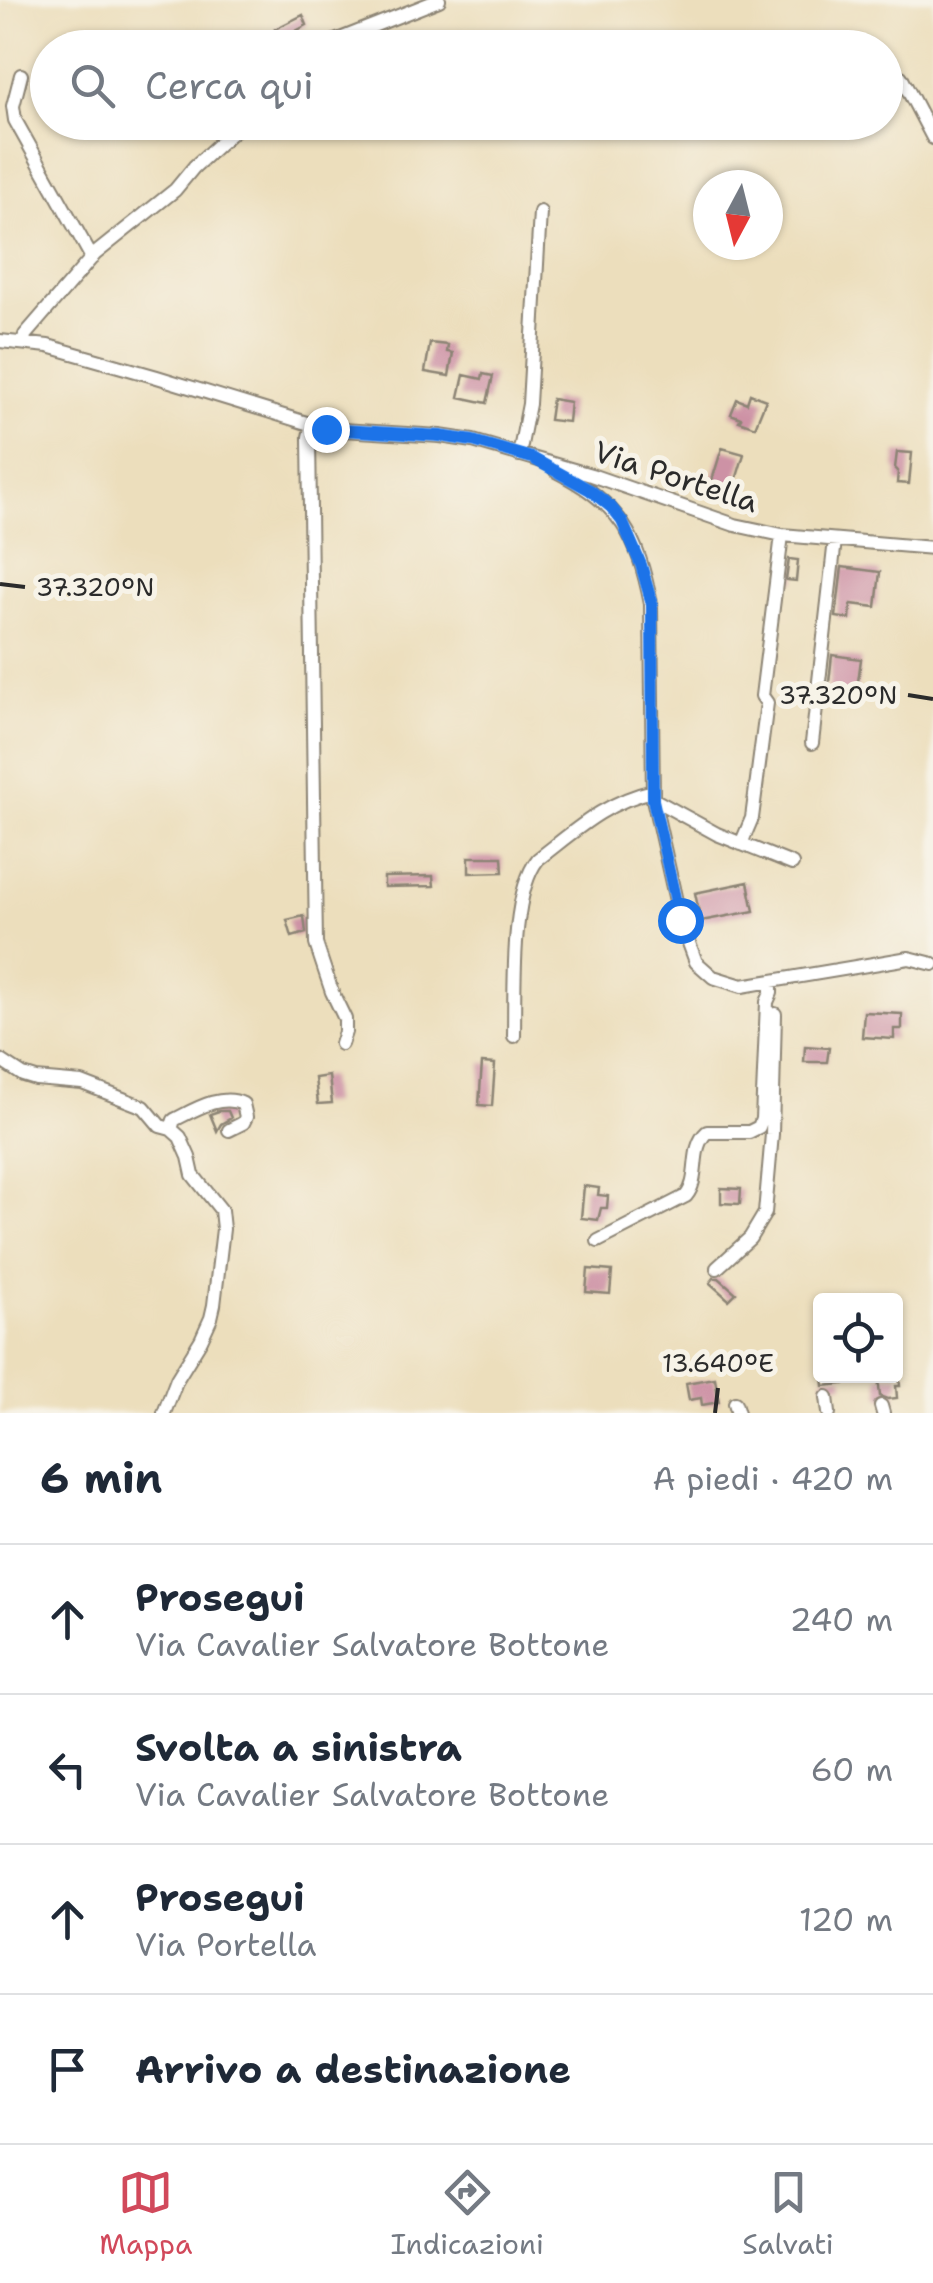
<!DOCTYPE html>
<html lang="it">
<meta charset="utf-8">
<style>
:root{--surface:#fff;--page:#f6f6f7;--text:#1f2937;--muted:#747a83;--line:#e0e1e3;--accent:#d1495b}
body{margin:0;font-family:"Shantell Sans",sans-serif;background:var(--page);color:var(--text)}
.controls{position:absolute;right:30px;bottom:30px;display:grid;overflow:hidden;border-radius:10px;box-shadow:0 2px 8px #0004}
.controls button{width:90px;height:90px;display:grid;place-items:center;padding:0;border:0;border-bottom:2px solid var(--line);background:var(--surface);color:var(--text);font:50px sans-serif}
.compass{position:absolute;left:693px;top:170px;width:90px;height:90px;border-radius:50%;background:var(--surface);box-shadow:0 2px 8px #0004;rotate:187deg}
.stop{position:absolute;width:30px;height:30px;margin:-22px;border:8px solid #1a73e8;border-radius:50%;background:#fff}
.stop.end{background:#1a73e8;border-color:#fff;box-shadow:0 2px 10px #0008}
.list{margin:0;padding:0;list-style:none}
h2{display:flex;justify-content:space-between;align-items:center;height:130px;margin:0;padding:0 40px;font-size:42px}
h2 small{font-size:32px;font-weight:400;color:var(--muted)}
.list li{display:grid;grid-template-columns:65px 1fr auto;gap:30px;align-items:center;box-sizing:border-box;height:150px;padding:0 40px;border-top:2px solid var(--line)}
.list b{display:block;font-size:38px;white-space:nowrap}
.list p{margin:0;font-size:32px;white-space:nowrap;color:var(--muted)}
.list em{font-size:32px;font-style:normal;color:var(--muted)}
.icon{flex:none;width:55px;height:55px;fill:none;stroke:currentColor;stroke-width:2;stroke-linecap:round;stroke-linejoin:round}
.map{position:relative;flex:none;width:933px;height:1413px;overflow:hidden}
.search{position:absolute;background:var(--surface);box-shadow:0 2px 8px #0004;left:30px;right:30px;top:30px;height:110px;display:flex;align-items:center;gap:25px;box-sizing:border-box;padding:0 35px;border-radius:55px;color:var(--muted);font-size:38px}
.sheet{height:730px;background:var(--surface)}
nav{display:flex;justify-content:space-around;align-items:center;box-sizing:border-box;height:140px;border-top:2px solid var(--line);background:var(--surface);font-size:28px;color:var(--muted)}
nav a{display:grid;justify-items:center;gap:5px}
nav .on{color:var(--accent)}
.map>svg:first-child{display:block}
.building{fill:#cd92a5}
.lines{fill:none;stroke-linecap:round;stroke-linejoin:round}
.street-casing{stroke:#8c8474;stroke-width:16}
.street{stroke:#fff;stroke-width:12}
.route{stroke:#1a73e8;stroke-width:12}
.ticks{fill:none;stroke:#2b2b2b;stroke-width:4}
.labels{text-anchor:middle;stroke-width:10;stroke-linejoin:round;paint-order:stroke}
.street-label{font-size:30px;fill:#2b2b2b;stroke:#f7f3e8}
.ticks-label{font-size:25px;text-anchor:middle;fill:#2b2b2b;stroke:#f7f3e8;stroke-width:10;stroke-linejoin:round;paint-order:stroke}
</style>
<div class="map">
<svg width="933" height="1413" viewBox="0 0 933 1413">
<rect width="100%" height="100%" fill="#f7f3e8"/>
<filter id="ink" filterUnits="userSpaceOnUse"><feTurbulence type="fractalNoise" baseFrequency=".01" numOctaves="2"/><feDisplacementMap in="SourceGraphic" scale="20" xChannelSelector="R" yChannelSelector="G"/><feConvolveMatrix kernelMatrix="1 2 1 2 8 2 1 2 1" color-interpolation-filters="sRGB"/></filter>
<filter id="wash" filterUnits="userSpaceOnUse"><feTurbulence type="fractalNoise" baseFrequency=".0048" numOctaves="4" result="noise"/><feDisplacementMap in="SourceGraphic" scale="40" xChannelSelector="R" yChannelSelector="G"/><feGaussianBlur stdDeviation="2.25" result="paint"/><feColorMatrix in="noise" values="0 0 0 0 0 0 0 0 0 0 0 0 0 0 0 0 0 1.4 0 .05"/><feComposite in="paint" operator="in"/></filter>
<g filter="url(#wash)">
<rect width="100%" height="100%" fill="#ecdebc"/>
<g id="blocks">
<path class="building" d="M303 15 307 25 296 31 300 38 283 46 275 29Z
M430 343 448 345 447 352 453 353 449 376 425 372Z
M483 374 493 376 487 403 459 397 464 375 482 379Z
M750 394 766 400 755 427 739 421 741 418 731 414 737 399 747 403Z
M552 399 570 402 568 422 549 420Z
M722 448 744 454 732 493 710 487Z
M897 452 912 453 909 484 897 483 898 471 895 468Z
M789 559 798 560 796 581 786 580Z
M842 567 880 572 876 607 851 604 850 619 836 617Z
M832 655 861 659 855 705 827 701Z
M469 857H502L503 872 469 873Z
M433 876 434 886 384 887V877Z
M748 882 754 911 701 921 695 893Z
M304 916 306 933 292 937 287 920Z
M864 1012 902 1014V1029H894V1039L862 1037Z
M805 1046 829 1048 827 1062H804Z
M482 1063 495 1064 492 1106 479 1105Z
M329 1076 332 1103 318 1104 315 1078Z
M219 1111H228L231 1118 221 1124 217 1131 210 1114Z
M584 1186 599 1188 598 1195 608 1196 607 1208H601L598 1220 581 1218Z
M721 1188 741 1189 740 1204 721 1203Z
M588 1269 612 1271 610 1294 586 1292Z
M714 1278H719L736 1293 729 1300 710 1283Z
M899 1375 900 1386H896L897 1398 888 1399 880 1396 878 1377Z
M823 1376H843L844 1384 824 1386Z
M715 1378 719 1402 702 1405 701 1398 689 1400 686 1383Z"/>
</g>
</g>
<g filter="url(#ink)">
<use href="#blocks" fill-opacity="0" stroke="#8c8474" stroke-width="2.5"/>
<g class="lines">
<g class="street-casing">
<path id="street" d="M335 41 439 0
M21 75 13 106 15 120 92 258
M901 77 933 138
M0 341 48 346 157 377 326 429 440 436 473 441 591 475 735 525 782 535 933 548
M24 343 25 335 95 254 175 190 194 167 243 122
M312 424 309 437 316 944 332 992 345 1019V1032L341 1044
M519 455 529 404 540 212
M556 471C621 504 637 535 651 604L653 799 680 919 696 962 713 977 742 986 909 958 933 964
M812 743 835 540
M653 799 717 834 792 864
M741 844 752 818 767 703 762 696 782 535
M514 1036C515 990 510 894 538 859 576 830 605 802 653 791
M0 1060 23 1075 36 1079 82 1083 144 1107 160 1126 171 1129 180 1137 189 1157 193 1175 221 1210 223 1229 214 1305 211 1318 201 1340 177 1379 164 1413
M171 1129 174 1120C194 1110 221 1093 243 1104L246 1117 243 1123 229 1130
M598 1241 686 1196C701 1178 689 1148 707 1132H749L759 1127 762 1119 767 1002 771 993V983
M717 1268 750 1238 765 1213 772 1134 775 1014
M827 1397 829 1413
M735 1403 738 1413
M881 1406 883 1413"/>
</g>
<use href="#street" class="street"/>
</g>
</g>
<g class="lines" filter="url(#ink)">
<path class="route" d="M326 429 440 436 473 441 532 458 590 490 611 507 622 521 641 565 652 604 653 800 680 920"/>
</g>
<path class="ticks" d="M0 584 25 587M908 695 933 699M715 1413 718 1388"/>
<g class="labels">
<g class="street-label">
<text transform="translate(676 477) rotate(18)" y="10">Via Portella</text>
</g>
</g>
<g class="ticks-label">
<text x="95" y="596">37.320°N</text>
<text x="838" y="704">37.320°N</text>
<text x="718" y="1372">13.640°E</text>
</g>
</svg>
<div class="controls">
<button><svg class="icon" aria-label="locate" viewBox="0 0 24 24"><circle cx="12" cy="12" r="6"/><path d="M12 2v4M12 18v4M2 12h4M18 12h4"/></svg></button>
</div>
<svg class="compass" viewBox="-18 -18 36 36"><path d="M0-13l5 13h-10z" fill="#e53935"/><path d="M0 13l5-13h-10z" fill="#747a83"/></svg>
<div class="stop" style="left:680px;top:920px"></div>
<div class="stop end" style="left:326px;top:429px"></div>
<div class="search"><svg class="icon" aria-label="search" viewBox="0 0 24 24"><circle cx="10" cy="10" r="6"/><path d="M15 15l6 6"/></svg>Cerca qui</div>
</div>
<section class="sheet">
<h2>6 min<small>A piedi · 420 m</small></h2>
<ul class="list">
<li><svg class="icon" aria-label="ahead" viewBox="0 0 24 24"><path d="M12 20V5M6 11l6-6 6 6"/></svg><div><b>Prosegui</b><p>Via Cavalier Salvatore Bottone</p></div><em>240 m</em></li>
<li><svg class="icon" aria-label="left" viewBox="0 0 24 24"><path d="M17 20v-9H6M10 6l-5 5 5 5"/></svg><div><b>Svolta a sinistra</b><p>Via Cavalier Salvatore Bottone</p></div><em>60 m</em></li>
<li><svg class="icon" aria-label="ahead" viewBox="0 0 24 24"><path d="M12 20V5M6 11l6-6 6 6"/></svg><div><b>Prosegui</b><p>Via Portella</p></div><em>120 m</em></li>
<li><svg class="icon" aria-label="arrive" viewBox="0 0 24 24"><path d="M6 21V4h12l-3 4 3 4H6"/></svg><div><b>Arrivo a destinazione</b></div></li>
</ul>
</section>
<nav>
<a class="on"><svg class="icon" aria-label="map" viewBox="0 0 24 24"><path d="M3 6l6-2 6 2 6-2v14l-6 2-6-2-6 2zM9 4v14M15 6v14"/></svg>Mappa</a>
<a><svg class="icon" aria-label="directions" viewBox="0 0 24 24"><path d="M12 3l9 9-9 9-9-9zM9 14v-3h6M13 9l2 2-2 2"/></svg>Indicazioni</a>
<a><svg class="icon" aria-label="saved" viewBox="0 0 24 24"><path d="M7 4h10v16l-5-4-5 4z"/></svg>Salvati</a>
</nav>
